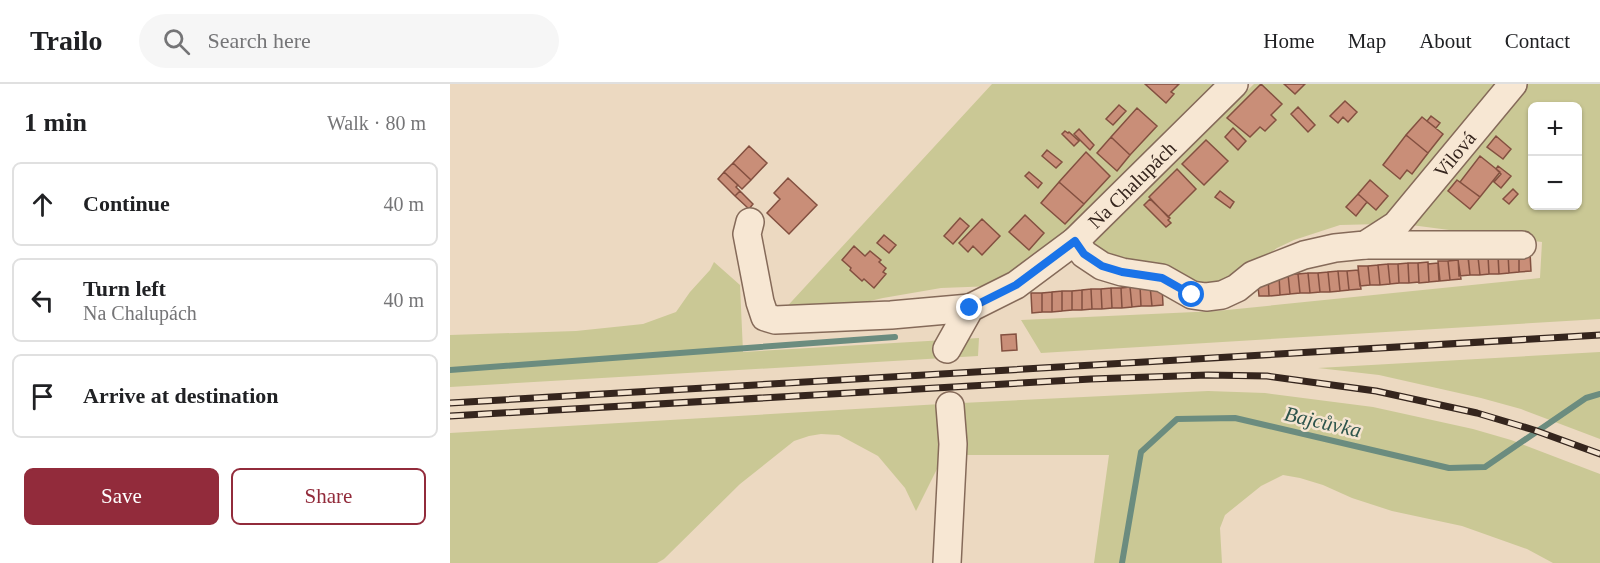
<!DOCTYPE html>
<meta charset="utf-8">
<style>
:root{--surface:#fff;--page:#f6f6f6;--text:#202124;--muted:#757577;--line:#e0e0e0;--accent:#922b3b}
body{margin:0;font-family:"Times New Roman",serif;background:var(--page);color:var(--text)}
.controls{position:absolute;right:18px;top:18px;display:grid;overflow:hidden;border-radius:9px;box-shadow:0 2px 4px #0004}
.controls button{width:54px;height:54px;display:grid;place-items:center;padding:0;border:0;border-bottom:2px solid var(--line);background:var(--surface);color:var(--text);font:30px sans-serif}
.stop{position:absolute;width:18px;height:18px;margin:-14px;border:4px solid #1a73e8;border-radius:50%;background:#fff}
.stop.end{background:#1a73e8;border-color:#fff;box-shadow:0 2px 6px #0008}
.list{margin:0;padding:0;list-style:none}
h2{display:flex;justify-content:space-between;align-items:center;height:78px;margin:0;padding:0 24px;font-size:26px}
h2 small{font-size:20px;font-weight:400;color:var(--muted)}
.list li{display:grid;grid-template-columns:39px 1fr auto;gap:18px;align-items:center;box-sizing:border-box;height:84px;margin:0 12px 12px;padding:0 12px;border:2px solid var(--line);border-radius:9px}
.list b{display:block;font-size:22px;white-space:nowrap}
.list p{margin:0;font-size:20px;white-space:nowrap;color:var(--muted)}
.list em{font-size:20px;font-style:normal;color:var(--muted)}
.actions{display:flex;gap:12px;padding:18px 24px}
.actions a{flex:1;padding:14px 0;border:2px solid var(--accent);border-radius:9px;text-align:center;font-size:21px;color:var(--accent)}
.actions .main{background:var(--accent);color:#fff}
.icon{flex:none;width:33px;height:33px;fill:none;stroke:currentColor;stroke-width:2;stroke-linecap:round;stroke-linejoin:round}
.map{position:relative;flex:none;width:1150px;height:479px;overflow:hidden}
header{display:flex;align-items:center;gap:36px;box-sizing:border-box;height:84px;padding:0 30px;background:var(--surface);border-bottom:2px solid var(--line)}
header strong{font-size:28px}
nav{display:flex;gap:33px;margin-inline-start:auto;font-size:21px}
.search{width:420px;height:54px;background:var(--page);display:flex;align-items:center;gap:15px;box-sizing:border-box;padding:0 21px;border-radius:33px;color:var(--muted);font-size:22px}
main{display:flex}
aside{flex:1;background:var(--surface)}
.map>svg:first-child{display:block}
.green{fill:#cac895;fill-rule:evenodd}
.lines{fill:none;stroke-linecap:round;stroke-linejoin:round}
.stream{stroke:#6b8c7f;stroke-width:6}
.building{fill:#c98e78;stroke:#835040;stroke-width:1.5}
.minor-casing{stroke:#856a59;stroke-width:30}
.minor{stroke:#f7e7d3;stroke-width:27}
.rail-casing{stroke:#35251d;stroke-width:7}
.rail{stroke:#f4e4d0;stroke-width:4.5;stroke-dasharray:14;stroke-linecap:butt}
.route{stroke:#1a73e8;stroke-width:8}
.labels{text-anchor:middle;stroke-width:5;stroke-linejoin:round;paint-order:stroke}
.street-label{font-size:20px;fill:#35251d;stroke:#f4e4d0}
.water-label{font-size:21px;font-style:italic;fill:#2d544c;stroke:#f4e4d0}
</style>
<header>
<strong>Trailo</strong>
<div class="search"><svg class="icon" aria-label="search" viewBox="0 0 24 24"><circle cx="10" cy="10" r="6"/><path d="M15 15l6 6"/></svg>Search here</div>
<nav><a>Home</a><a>Map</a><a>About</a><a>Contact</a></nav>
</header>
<main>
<aside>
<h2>1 min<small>Walk · 80 m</small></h2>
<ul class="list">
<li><svg class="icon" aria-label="ahead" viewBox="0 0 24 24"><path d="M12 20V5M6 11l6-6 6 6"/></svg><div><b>Continue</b></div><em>40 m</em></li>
<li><svg class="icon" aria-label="left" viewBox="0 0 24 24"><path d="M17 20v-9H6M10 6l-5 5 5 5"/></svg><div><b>Turn left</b><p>Na Chalupách</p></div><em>40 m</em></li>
<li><svg class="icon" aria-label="arrive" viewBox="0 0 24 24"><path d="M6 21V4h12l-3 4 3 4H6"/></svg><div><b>Arrive at destination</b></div></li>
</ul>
<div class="actions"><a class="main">Save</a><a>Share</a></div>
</aside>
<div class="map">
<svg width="1150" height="479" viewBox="0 0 1150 479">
<rect width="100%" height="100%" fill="#ecd9c1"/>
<path class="green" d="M542 0H770L644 129 544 202 491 204 433 214 380 226 331 229Z
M804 0H1046L931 140 890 141 844 156 827 164 774 204 760 206 738 196 640 163Z
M1076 0H1150V235L591 269 571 236 767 227 1090 194 1092 158 961 141ZM1082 22H1128V122H1082Z
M264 178 290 201 293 268 529 254 528 272 0 303V251L126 247 193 240 226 228 240 208 260 186Z
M1150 268V355L1071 325 1031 314 929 291 868 284Z
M758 307 815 309 923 323 1023 345 1061 356 1150 390V479H1103L1077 465 1012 442 942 427 902 414 873 401 850 394 833 391 811 402 775 431 770 444 772 479H644L659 371H494L466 427 455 404 428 372 389 351 371 350 359 352 344 357 290 400 214 475 207 479H0V349L491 320Z"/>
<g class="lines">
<path class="stream" d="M0 286 445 253
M672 479 691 368 727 335 785 334 999 384 1035 383 1136 314 1150 310"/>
</g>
<path class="building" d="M695 0H729L721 8 724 10 716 19Z
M811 0 832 20 821 31 826 36 815 47 810 43 800 53 777 34Z
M834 0H855L845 10Z
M895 17 907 28 898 38 893 33 888 39 880 32Z
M669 21 676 27 663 41 656 35Z
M848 23 865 41 858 48 841 30Z
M687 24 707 42 680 71 661 53Z
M981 32 990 39 986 44 977 37Z
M972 33 993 50 978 69 956 51Z
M783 44 796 57 788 66 775 53Z
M629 45 644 61 640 66 624 50Z
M615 47 618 49 619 48 629 57 624 62 612 50Z
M956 51 978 69 962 90 957 86 950 95 933 81Z
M1046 52 1061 65 1053 75 1037 63Z
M661 53 680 71 667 87 647 69Z
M756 56 778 77 754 101 732 80Z
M299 62 317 79 301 96 283 79Z
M597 66 612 78 606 84 592 72Z
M636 68 660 92 634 120 609 98Z
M1030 72 1050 88 1030 113 1010 98Z
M283 79 301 96 292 105 274 88Z
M1048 82 1061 92 1051 104 1044 98 1051 90 1046 85Z
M727 85 746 105 718 133 699 113Z
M274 88 288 101 286 103 290 107 285 112 268 95Z
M579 88 592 99 588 104 575 92Z
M338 94 367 121 339 150 317 129 330 115 324 109Z
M920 96 938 112 926 126 908 110Z
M1007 96 1030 113 1020 125 998 107Z
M609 98 634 120 615 140 591 119Z
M1063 105 1068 110 1059 120 1053 115Z
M290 107 303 120 299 125 285 112Z
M770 107 784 118 780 124 765 113Z
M908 110 917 118 906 132 896 123Z
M700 115 720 134 718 136 721 139 716 143 694 121Z
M575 131 594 149 579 166 559 148Z
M510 134 519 142 503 160 494 152Z
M532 135 550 152 532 171 523 162 518 168 509 159Z
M434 151 446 161 439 169 427 159Z
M404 162 415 172 420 167 431 176 429 178 436 184 433 188 436 190 424 204 414 195 412 197 400 186 401 184 392 176Z
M1080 168 1081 187 1069 188V169Z
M1058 169 1059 189 1049 190 1048 170Z
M1058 169H1069V188L1059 189Z
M1018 171 1020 191 1009 192 1008 172Z
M1038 172 1039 190 1030 191 1028 173Z
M1038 172H1048L1049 190H1039Z
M1018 173H1028L1030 191H1020Z
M1008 176 1011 195 1000 196 998 177Z
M988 177H998L1000 196 990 197Z
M978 178 979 198 969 199 968 179Z
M958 179H968L969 198 959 199Z
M958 179 959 199H949L948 180Z
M988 179 989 197 979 198 978 180Z
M938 180 940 200 930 201 928 181Z
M938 180H948L949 199 940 200Z
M928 181 930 201H920L918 182Z
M908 182H918L920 201 910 202Z
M908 186 911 205 899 206 897 187Z
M888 187 890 207 880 208 878 188Z
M888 187H897L899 206 890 207Z
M878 188 880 208H870L868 189Z
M858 189 860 209H850L848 190Z
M858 189H868L870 208 860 209Z
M838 190 840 210 830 211 829 191Z
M838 190H848L850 209 840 210Z
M829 191 830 211 819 212 818 192Z
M818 192 819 212H809L807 193Z
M712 201 713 221 702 222 700 202Z
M690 202 691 222 682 223 680 203Z
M690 202H700L702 222H691Z
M680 203 682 223 672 224 671 204Z
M661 204 662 224 652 225 651 205Z
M661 204H671L672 224H662Z
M641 205H651L652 225H642Z
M641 205 642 225 632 226V206Z
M632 206V226H622V207Z
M612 207H622V226L612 227Z
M612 207V227L602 228V208Z
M602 208V228H592V209Z
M581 209H592V228L582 229Z
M566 250 567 266 552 267 551 251Z"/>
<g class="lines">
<g class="minor-casing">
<g id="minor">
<path d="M300 138 297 150 310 218 315 233 325 236 441 231 520 224"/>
<path id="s1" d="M625 157 634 170 652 182 672 188 712 194 742 211 756 213 772 211 787 204 803 191 854 171 885 164 915 161 946 141 1063 0"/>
<path d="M915 161H1072"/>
<path id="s2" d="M497 265 520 224 566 201 625 157 784 0"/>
<path d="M497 479 503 360 500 322"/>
</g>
</g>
<use href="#minor" class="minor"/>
<g class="rail-casing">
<path id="rail" d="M0 319 1150 251
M0 332 641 295 758 291 817 292 926 307 1027 329 1084 346 1150 370"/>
</g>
<use href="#rail" class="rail"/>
</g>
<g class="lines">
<path class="route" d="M520 224 566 201 625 157 634 170 652 182 672 188 712 194 742 211"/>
</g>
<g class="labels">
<g class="street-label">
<text dy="7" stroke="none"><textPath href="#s1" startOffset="446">Vilová</textPath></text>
<text dy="7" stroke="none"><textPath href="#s2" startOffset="252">Na Chalupách</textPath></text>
</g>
<g class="water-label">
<text transform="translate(873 338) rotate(13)" y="7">Bajcůvka</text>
</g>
</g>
</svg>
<div class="controls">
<button>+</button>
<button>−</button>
</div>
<div class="stop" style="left:742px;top:211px"></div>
<div class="stop end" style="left:520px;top:224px"></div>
</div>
</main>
